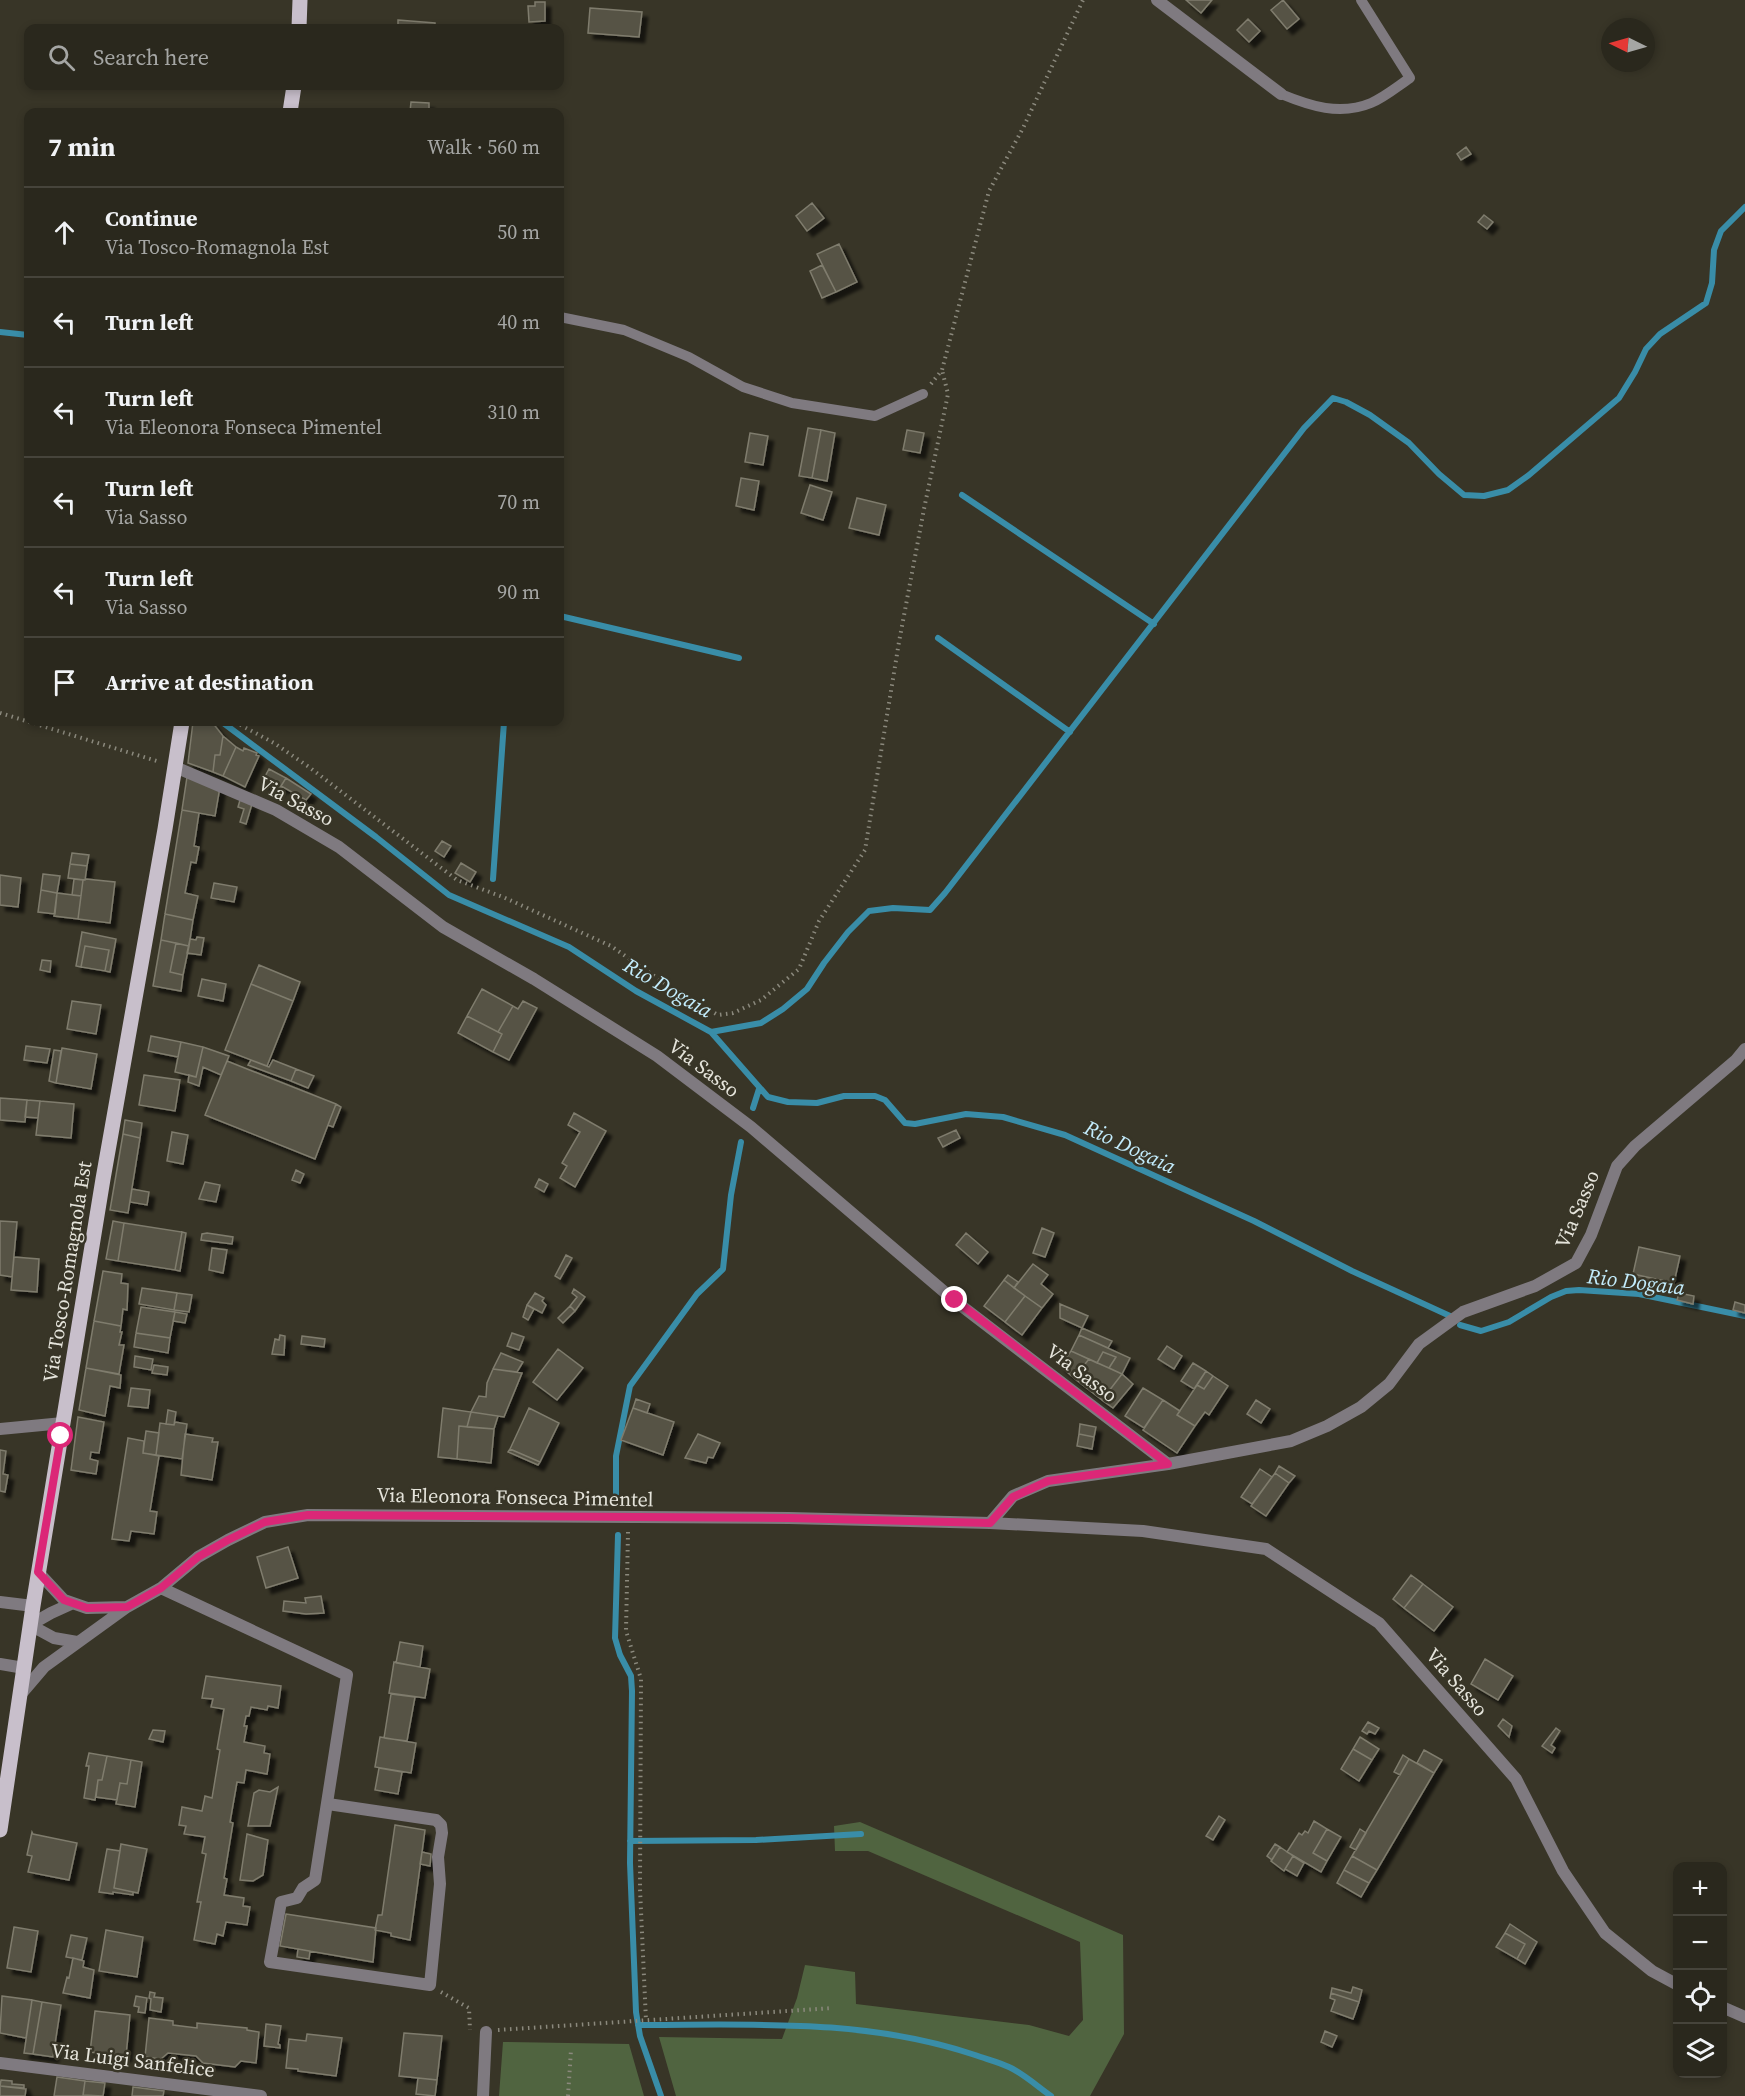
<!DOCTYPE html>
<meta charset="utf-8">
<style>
:root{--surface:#2a281d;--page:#323026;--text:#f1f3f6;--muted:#a5a6a4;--line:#46443b}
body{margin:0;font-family:"Source Serif 4",serif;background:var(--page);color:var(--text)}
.controls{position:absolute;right:18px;bottom:18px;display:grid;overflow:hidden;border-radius:12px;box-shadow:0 3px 9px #0003}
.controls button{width:54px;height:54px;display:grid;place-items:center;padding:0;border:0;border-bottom:2px solid var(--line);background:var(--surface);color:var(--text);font:30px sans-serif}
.compass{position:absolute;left:1601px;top:18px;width:54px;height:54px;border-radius:50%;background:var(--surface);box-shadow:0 3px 9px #0003;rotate:275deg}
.stop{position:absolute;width:18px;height:18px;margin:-14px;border:4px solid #db2777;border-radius:50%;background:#fff}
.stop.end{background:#db2777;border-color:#fff;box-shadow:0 2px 6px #0008}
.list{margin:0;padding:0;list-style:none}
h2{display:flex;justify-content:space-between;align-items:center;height:78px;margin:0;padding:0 24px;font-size:26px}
h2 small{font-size:20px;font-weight:400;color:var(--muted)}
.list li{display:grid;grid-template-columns:39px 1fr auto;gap:18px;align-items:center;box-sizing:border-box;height:90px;padding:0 24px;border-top:2px solid var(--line)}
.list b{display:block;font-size:22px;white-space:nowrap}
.list p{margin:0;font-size:20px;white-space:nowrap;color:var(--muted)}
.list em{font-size:20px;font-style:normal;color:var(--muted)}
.icon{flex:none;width:33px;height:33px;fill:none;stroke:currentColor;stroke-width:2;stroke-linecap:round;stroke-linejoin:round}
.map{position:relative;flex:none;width:1745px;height:2096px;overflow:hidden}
.search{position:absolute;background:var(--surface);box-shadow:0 3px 9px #0003;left:24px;top:24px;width:540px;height:66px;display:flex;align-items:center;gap:15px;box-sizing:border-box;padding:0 21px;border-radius:12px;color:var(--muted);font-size:22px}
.panel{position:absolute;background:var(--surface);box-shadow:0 3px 9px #0003;left:24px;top:108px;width:540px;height:618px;border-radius:12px}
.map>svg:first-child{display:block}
.green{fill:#506440}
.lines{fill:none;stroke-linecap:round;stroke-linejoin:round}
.stream{stroke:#398da8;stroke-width:6}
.building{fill:#565345;stroke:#7f7c6d;stroke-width:1.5;filter:url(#shadow)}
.path{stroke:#8b897d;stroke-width:4;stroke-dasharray:1.5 4.5;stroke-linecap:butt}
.lane{stroke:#7f7a80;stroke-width:10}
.street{stroke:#7f7a80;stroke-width:12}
.primary{stroke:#c8bfcb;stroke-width:15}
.route{stroke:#db2777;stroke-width:8}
.labels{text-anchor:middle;stroke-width:5;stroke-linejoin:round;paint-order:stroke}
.street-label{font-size:20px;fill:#e5e4db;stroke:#383527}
.water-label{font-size:21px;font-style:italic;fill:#c3ecfc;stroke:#383527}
</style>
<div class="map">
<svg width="1745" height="2096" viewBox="0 0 1745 2096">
<defs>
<filter id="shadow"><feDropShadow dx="5.5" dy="5.5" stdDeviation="1.5" flood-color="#0009"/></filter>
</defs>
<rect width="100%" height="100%" fill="#383527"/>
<path class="green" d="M860 1822 1123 1935 1124 2034 1090 2096H676L659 2037 782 2039 797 1998 805 1965 855 1972 856 2004 1029 2025 1069 2036 1083 2020 1080 1942 868 1851H835L834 1826Z
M503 2042 629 2044 644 2096H499Z"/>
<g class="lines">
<path class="stream" d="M0 332 28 335
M962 495 1154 624
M560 616 739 658
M938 638 1070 732
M222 722 376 837 449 895 569 947 636 991 711 1032 768 1097 788 1102 817 1103 844 1096H875L885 1100 905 1123 915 1124 966 1114 1003 1117 1065 1135 1254 1221 1352 1271 1450 1316
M493 879 504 722
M711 1032 761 1023 783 1009 807 989 824 963 848 932 869 911 893 908 930 910 945 893 1304 428 1333 398 1346 402 1370 415 1409 443 1439 474 1464 495 1484 496 1508 490 1529 475 1619 398 1635 372 1646 349 1660 334 1706 303 1712 283 1714 250 1721 231 1745 207
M753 1108 759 1089
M1460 1325 1481 1331 1509 1322 1551 1297 1566 1291 1579 1290 1639 1294 1745 1316
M616 1494V1456L630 1386 697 1294 723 1269 731 1195 741 1142
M618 1535 615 1638 620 1655 631 1676 632 1691 630 1863 636 2012 640 2036 661 2096
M630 1841 756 1840 861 1834
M638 2025C752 2025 865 2018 975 2055 986 2059 999 2062 1009 2067 1024 2074 1038 2087 1051 2096"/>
</g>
<path class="building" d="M1186 0H1212L1201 13Z
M1283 0 1299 19 1287 29 1271 10Z
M535 2H545V21L529 22 528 6H535Z
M590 8 642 12 639 37 588 33Z
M1248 19 1260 31 1249 42 1237 30Z
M398 20 435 23V28H398Z
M411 102 429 103V112H410Z
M1466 147 1471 154 1461 160 1457 154Z
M812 203 824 218 807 231 796 216Z
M1484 215 1493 222 1487 229 1478 222Z
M839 244 857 282 836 292 817 254Z
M822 265 836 292 822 298 810 271Z
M808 428 821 430 812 478 799 476Z
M821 430 835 433 827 481 812 478Z
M907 430 924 433 920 453 903 450Z
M750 433 768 436 763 465 745 462Z
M741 478 759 481 754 510 736 506Z
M810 485 832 492 823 520 801 513Z
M857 498 886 505 879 535 849 528Z
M193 722H212L223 736 220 755H215L213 772 188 763Z
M223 736 236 747 223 776 213 772 215 755H220Z
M236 747 243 751 244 748 257 753 256 755 259 756 245 787 223 776Z
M269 769 286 778 278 791 262 782Z
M187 777 220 787 215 816 182 810Z
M286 778 311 794 306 800 281 786Z
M240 800 252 804 246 824 240 822 244 809 238 807Z
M182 810 199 813 194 846 199 847 196 863 191 862 185 893 198 896 193 920 165 914Z
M442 841 451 846 444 857 435 851Z
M72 853 89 855 87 866 70 864Z
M461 863 476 872 470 882 455 873Z
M70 864 87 866 85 880 68 878Z
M43 874 60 876 57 893 41 890Z
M0 875 21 878 18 907 0 905Z
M74 879 83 880 81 896 72 895Z
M86 879 115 882 110 923 78 919 83 880Z
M214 883 237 887 234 902 211 898Z
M41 890 57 893 55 914 38 912Z
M57 893 81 896 78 919 54 916Z
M165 914 193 920 189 946 161 940Z
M82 932 116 939 110 972 105 971 109 950 85 946 81 967 76 966Z
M197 937 204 938 201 955 187 953 190 939 196 940Z
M161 940 176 943 170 972 183 975 181 991 153 986Z
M176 943 189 946 183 975 170 972Z
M85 946 109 950 105 971 81 967Z
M42 960 51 961 50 972 40 970Z
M259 965 300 982 293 1001 251 984Z
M202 979 226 984 223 1001 198 996Z
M251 984 293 1001 267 1066 225 1050Z
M482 989 513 1006 498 1032 467 1016Z
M72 1001 101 1005 96 1034 67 1029Z
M523 1001 537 1008 509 1060 493 1052 502 1034 498 1032 513 1006 518 1009Z
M467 1016 502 1034 493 1052 458 1033Z
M151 1036 181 1042 178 1057 148 1051Z
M181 1042 203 1047 196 1077 175 1072Z
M26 1046 50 1049 47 1063 24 1060Z
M203 1047 229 1056 221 1075 203 1067 199 1086 188 1082 189 1075 196 1077Z
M62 1048 97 1054 91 1089 56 1083Z
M54 1050 61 1051 56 1083 49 1081Z
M251 1060 269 1067 273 1060 296 1069 291 1081 248 1065Z
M227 1061 336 1104 315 1159 205 1115Z
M296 1069 314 1076 308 1088 291 1081Z
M144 1075 180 1080 175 1111 139 1105Z
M0 1098 27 1100 25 1122 0 1120Z
M27 1100 40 1101 38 1118 25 1117Z
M40 1101 74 1104 71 1138 36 1135Z
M336 1104 341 1107 333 1127 328 1125Z
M574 1113 606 1131 575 1187 560 1178 567 1166 562 1163 580 1132 568 1125Z
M125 1120 142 1123 140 1138 123 1134Z
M956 1130 960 1138 943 1147 938 1138Z
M172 1132 188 1135 183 1164 167 1161Z
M123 1134 140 1138 128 1213 110 1210Z
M296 1170 304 1174 300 1183 292 1180Z
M539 1179 548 1184 544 1192 535 1187Z
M205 1182 220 1185 216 1202 199 1199Z
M132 1189 149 1192 147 1205 130 1202Z
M0 1221 17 1222 12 1277 0 1275Z
M113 1221 124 1223 118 1261 106 1259Z
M124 1223 182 1232 175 1270 118 1261Z
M1042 1228 1054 1233 1045 1257 1033 1253Z
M182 1232 186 1233 180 1271 175 1270Z
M207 1233 233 1237 232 1244 201 1240 202 1234Z
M966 1233 988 1252 978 1264 956 1245Z
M1639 1247 1680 1256 1674 1283 1633 1274Z
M212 1248 227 1250 223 1273 209 1270Z
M566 1255 572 1258 560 1279 555 1276Z
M14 1257 39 1259 37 1292 11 1290Z
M1033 1264 1048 1275 1041 1284 1053 1294 1042 1308 1014 1288Z
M103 1271 122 1274 121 1283 128 1284 127 1310 123 1309 121 1326 94 1321Z
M1633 1274 1674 1283 1673 1289 1632 1279Z
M1008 1275 1018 1282 1014 1288 1004 1280Z
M1004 1280 1025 1296 1005 1322 984 1306Z
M142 1288 177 1293 174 1310 139 1304Z
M574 1289 585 1297 575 1311 570 1306 577 1297 572 1293Z
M177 1293 192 1295 189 1312 174 1310Z
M535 1293 544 1298 542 1301 546 1305 542 1313 527 1305Z
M1679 1293 1694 1296 1693 1304 1677 1300Z
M1025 1296 1042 1308 1022 1335 1005 1322Z
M1735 1302 1745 1305V1313L1733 1310Z
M1060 1304 1088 1316 1082 1328 1060 1318Z
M527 1305 534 1309 528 1320 523 1317Z
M570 1306 575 1311 563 1323 558 1318Z
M141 1307 175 1312 170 1338 136 1333Z
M175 1312 187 1314 185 1323 173 1321Z
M94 1321 121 1326 120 1332H122L119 1345H124L119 1374 86 1368Z
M1082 1328 1112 1341 1108 1348 1079 1335Z
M136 1333 170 1338 168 1353 134 1347Z
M512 1333 524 1337 519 1350 507 1346Z
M280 1335 285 1336 284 1355 272 1354 275 1339 279 1340Z
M1079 1335 1130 1358 1122 1374 1109 1368 1116 1357 1103 1352 1097 1363 1071 1351Z
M302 1336 325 1339 324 1347 301 1344Z
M1167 1346 1182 1356 1174 1369 1158 1359Z
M558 1349 583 1368 557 1400 533 1382Z
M1071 1351 1089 1359 1074 1378 1060 1366Z
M1103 1352 1116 1357 1109 1368 1097 1363Z
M501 1353 523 1362 517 1372 493 1369Z
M135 1356 153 1359 151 1370 134 1367Z
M1089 1359 1122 1374 1102 1400 1074 1378Z
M1193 1363 1206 1371 1194 1389 1181 1381Z
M154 1365 168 1367 167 1375 152 1373Z
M86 1368 121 1375 120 1388 110 1386 105 1416 79 1410Z
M493 1369 522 1373 504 1417 471 1412 479 1396 486 1397 487 1383Z
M1206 1371 1213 1376 1204 1389 1197 1385Z
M1122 1374 1133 1384 1113 1408 1102 1400Z
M1213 1376 1228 1386 1209 1415 1205 1412 1195 1426 1177 1415 1197 1385 1204 1389Z
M131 1388 150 1390 148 1408 128 1406Z
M1143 1388 1163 1400 1144 1428 1125 1416Z
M636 1399 650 1404 647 1413 633 1408Z
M1163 1400 1180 1411 1177 1415 1195 1426 1177 1453 1143 1430Z
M1256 1400 1270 1409 1261 1423 1247 1414Z
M443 1408 471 1412 467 1427 459 1426 457 1459 438 1457Z
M529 1408 559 1423 540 1462 510 1449Z
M633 1408 674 1422 663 1455 621 1440Z
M168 1410 176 1412 174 1425 166 1424Z
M471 1412 498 1416 494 1429 467 1427Z
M78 1417 104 1422 99 1453 91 1452 90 1459 98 1461 96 1474 71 1470Z
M175 1422 187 1424 182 1459 156 1455 160 1423 174 1425Z
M1080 1424 1096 1427 1094 1437 1079 1434Z
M459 1426 494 1429 491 1463 457 1459Z
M146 1431 159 1433 156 1455 143 1453Z
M185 1434 213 1438 212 1442H218L212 1480 181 1475Z
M698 1434 720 1443 713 1458 708 1457 706 1463 685 1458Z
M1079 1434 1094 1437 1092 1449 1077 1446Z
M128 1438 144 1441 143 1453 159 1456 150 1511 157 1512 154 1534 131 1531 129 1541 112 1539Z
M510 1449 540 1462 538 1465 508 1452Z
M0 1450 6 1451 3 1474 8 1475 5 1492 0 1491Z
M1279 1466 1295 1476 1289 1483 1275 1473Z
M1260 1469 1272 1477 1252 1504 1241 1497Z
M1275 1473 1289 1483 1266 1516 1251 1506Z
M288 1547 298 1578 266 1588 257 1557Z
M1411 1575 1423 1584 1404 1608 1393 1599Z
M1423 1584 1453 1607 1434 1631 1404 1608Z
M321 1596 324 1613 306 1614 283 1611 284 1601 306 1603 305 1598Z
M400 1642 423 1646 420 1667 396 1663Z
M1485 1659 1513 1676 1498 1700 1471 1684Z
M394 1662 430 1669 425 1698 389 1693Z
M206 1676 281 1686 278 1708 268 1706 267 1710 251 1707 249 1716H246L244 1726H247L244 1742 265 1746 264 1753 270 1754 267 1774 246 1770 244 1783 237 1782 230 1822 233 1823 224 1878 227 1879 224 1895 244 1898 243 1906 250 1907 247 1925 226 1922 223 1936 217 1934 215 1944 194 1940 201 1902H197L206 1854 202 1853 205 1837 184 1834 186 1826 179 1825 182 1807 202 1811 205 1796 212 1798 220 1750 217 1749 224 1709 211 1707 213 1699 202 1698Z
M391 1694 415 1697 407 1741 384 1738Z
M1503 1719 1512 1726 1509 1737 1498 1726Z
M1368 1722 1379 1728 1375 1734 1369 1731 1367 1734 1362 1731Z
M1556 1728 1560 1731 1551 1745 1555 1748 1552 1753 1542 1746Z
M153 1730 165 1731 163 1742 149 1739Z
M380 1737 416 1743 411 1773 375 1767Z
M1360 1737 1379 1749 1372 1760 1353 1749Z
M1353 1749 1372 1760 1359 1781 1341 1769Z
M1424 1750 1442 1760 1434 1773 1417 1763Z
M89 1753 107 1756 102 1780H98L95 1800 84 1798 89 1766H86Z
M1403 1755 1409 1759 1400 1775 1394 1772Z
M107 1756 131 1760 127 1784 120 1783 117 1800 96 1797 98 1780H102Z
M1409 1759 1434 1773 1377 1870 1352 1856Z
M131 1760 142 1762 135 1807 116 1804 120 1783 127 1784Z
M379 1768 402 1772 398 1794 375 1790Z
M278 1787 270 1826H248L254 1793 259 1790 270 1792Z
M1219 1816 1225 1820 1213 1840 1206 1836Z
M1314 1821 1327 1829 1313 1853 1327 1861 1321 1872 1287 1852 1299 1833 1302 1835 1305 1831 1308 1833Z
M395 1825 425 1830 410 1940 391 1936V1933L375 1930 378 1915H382Z
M1327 1829 1341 1837 1327 1861 1313 1853Z
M1360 1829 1366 1833 1356 1850 1350 1847Z
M32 1832 33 1834 77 1843 69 1880 28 1872 32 1856 27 1855Z
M247 1834 268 1840 263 1875 253 1881 240 1880Z
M121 1844 147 1849 138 1893 114 1888Z
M1275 1844 1280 1847 1272 1860 1267 1856Z
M1280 1847 1293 1856 1284 1871 1271 1861Z
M107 1849 120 1851 114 1888 133 1892V1895L113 1892V1894L99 1892Z
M422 1852 431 1854 430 1866 420 1864Z
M1293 1856 1304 1863 1297 1876 1285 1869Z
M1352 1856 1377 1870 1369 1883 1344 1870Z
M1344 1870 1369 1883 1361 1897 1337 1883Z
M286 1914 376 1928 373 1962 280 1946Z
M1510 1924 1537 1942 1525 1964 1517 1959 1525 1944 1505 1933Z
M14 1927 38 1931 31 1972 7 1968Z
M106 1930 143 1937 137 1977 99 1971Z
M1505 1933 1525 1944 1517 1959 1496 1947Z
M71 1935 87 1938 82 1960 66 1957Z
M298 1949 310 1951 309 1959 297 1957Z
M73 1958 84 1961 83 1967 94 1970 90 1998 63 1993 67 1977 69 1978Z
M1353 1987 1362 1990 1359 2002 1331 1993 1332 1988 1351 1993Z
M150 1992 155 1993 154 1997 163 1998 161 2012 150 2010 151 1999 149 1998Z
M1331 1993 1359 2002 1353 2019 1331 2011 1335 2000 1330 1998Z
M2 1996 32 2000 26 2038 0 2033Z
M136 1996 147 1998 145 2013 138 2012 139 2007 134 2006Z
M32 2000 42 2002 33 2054 24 2053Z
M42 2002 61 2005 53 2057 33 2054Z
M95 2011 130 2015 126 2056 90 2052Z
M149 2018 173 2021V2025L197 2028V2023L247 2028V2030L259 2032 256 2063 241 2061 235 2067 203 2063 196 2056 168 2053 161 2059 145 2057Z
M266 2024 281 2026 278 2044 280 2045V2048L264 2046Z
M1325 2031 1337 2036 1332 2047 1321 2042Z
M404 2033 442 2036 437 2080 399 2076Z
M307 2034 342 2038 336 2076 298 2071V2069L286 2068 289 2039 306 2041Z
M57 2077 85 2081 83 2096H54Z
M418 2078 437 2080 435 2096 416 2094Z
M1 2080 12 2081V2084L24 2085V2088L0 2086Z
M85 2081 105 2083 103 2096 83 2095Z
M0 2086 26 2089 25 2096H0Z
M133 2087 164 2091 163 2096H132Z"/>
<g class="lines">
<path class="path" d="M931 384 942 370 989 191 1023 128 1083 0
M0 713 160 762
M235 722 274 743 309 767 457 880 503 897 611 946 670 987 718 1015 733 1013 761 1000 799 969 819 921 865 850 899 642 924 509 948 394 942 370
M628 1532 626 1631 641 1679 640 1889 646 2021
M441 1992 469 2008 470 2030
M498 2030 833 2008
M568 2096 571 2050"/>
<path class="lane" d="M1281 94C1310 106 1340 116 1371 103 1385 97 1398 86 1410 78L1361 0
M560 317 624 330 689 357 743 387 792 403 875 416 923 394"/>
<path class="street" d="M1157 0 1281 94
M175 767 276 810 339 847 443 927 534 979 657 1056 751 1127 955 1301 1168 1464
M0 1429 63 1423
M990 1523 1013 1496 1048 1481 1168 1464 1291 1441 1327 1426 1361 1407 1389 1384 1419 1344 1463 1312 1535 1286 1576 1263 1591 1235 1617 1166 1635 1146 1736 1060 1745 1049
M38 1572 64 1600 87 1608 126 1607
M161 1588 347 1675 315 1880 303 1888 297 1898 281 1902 270 1962 430 1985 440 1884 438 1857 442 1833 441 1825 436 1820 328 1804
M0 1602 33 1606
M73 1603 51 1613 30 1625 54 1638 77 1642
M0 1664 24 1668
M21 1694 44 1667 127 1607 161 1588 198 1557 228 1540 265 1522 308 1515 789 1518 990 1523 1143 1531 1266 1549 1379 1623 1516 1779 1563 1871 1605 1933 1652 1971 1678 1985
M1722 2007 1745 2017
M0 2063 261 2096
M483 2096 486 2032"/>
<path class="primary" d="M299 28 300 0
M290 112 294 86
M0 1830 33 1606 103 1179 165 829 182 722"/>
</g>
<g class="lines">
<path class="route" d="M61 1436 38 1572 64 1600 87 1608 127 1607 161 1588 198 1557 228 1540 265 1522 308 1515 789 1518 990 1523 1013 1497 1048 1481 1168 1464 955 1300"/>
</g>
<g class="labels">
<g class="street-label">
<text transform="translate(296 801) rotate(28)" y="7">Via Sasso</text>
<text transform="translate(704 1068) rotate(37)" y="7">Via Sasso</text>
<text transform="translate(1577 1209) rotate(-67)" y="7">Via Sasso</text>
<text transform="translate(67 1272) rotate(-81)" y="7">Via Tosco-Romagnola Est</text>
<text transform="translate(1082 1373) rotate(37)" y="7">Via Sasso</text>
<text transform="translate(515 1497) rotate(1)" y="7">Via Eleonora Fonseca Pimentel</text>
<text transform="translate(1457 1682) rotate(49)" y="7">Via Sasso</text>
<text transform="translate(133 2060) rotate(7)" y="7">Via Luigi Sanfelice</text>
</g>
<g class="water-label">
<text transform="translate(668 988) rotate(30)" y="7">Rio Dogaia</text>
<text transform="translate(1130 1147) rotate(25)" y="7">Rio Dogaia</text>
<text transform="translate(1636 1282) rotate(7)" y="7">Rio Dogaia</text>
</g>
</g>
</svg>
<div class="controls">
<button>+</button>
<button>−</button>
<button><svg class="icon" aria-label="locate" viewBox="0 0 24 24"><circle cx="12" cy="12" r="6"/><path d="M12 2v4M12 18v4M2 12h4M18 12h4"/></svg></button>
<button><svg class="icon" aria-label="layers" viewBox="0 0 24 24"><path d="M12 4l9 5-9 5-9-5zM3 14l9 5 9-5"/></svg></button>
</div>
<svg class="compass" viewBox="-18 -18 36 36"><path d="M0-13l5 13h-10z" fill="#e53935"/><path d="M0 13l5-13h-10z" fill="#a5a6a4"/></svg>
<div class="stop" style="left:61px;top:1436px"></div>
<div class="stop end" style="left:955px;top:1300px"></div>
<div class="search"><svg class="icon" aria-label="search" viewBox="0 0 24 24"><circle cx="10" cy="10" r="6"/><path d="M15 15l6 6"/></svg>Search here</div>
<section class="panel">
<h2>7 min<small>Walk · 560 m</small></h2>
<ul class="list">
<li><svg class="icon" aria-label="ahead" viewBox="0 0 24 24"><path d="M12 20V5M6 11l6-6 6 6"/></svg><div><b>Continue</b><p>Via Tosco-Romagnola Est</p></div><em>50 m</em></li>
<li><svg class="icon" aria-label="left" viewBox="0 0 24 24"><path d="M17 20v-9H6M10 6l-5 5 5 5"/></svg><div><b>Turn left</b></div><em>40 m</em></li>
<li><svg class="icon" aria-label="left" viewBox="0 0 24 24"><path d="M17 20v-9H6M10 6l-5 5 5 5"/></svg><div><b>Turn left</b><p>Via Eleonora Fonseca Pimentel</p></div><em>310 m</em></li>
<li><svg class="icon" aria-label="left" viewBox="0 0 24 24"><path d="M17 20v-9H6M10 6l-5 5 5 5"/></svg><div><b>Turn left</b><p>Via Sasso</p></div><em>70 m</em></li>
<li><svg class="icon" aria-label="left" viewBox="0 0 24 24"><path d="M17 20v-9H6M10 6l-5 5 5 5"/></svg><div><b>Turn left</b><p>Via Sasso</p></div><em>90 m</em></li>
<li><svg class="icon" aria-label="arrive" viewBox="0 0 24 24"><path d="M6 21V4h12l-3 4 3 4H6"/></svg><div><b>Arrive at destination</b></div></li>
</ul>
</section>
</div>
